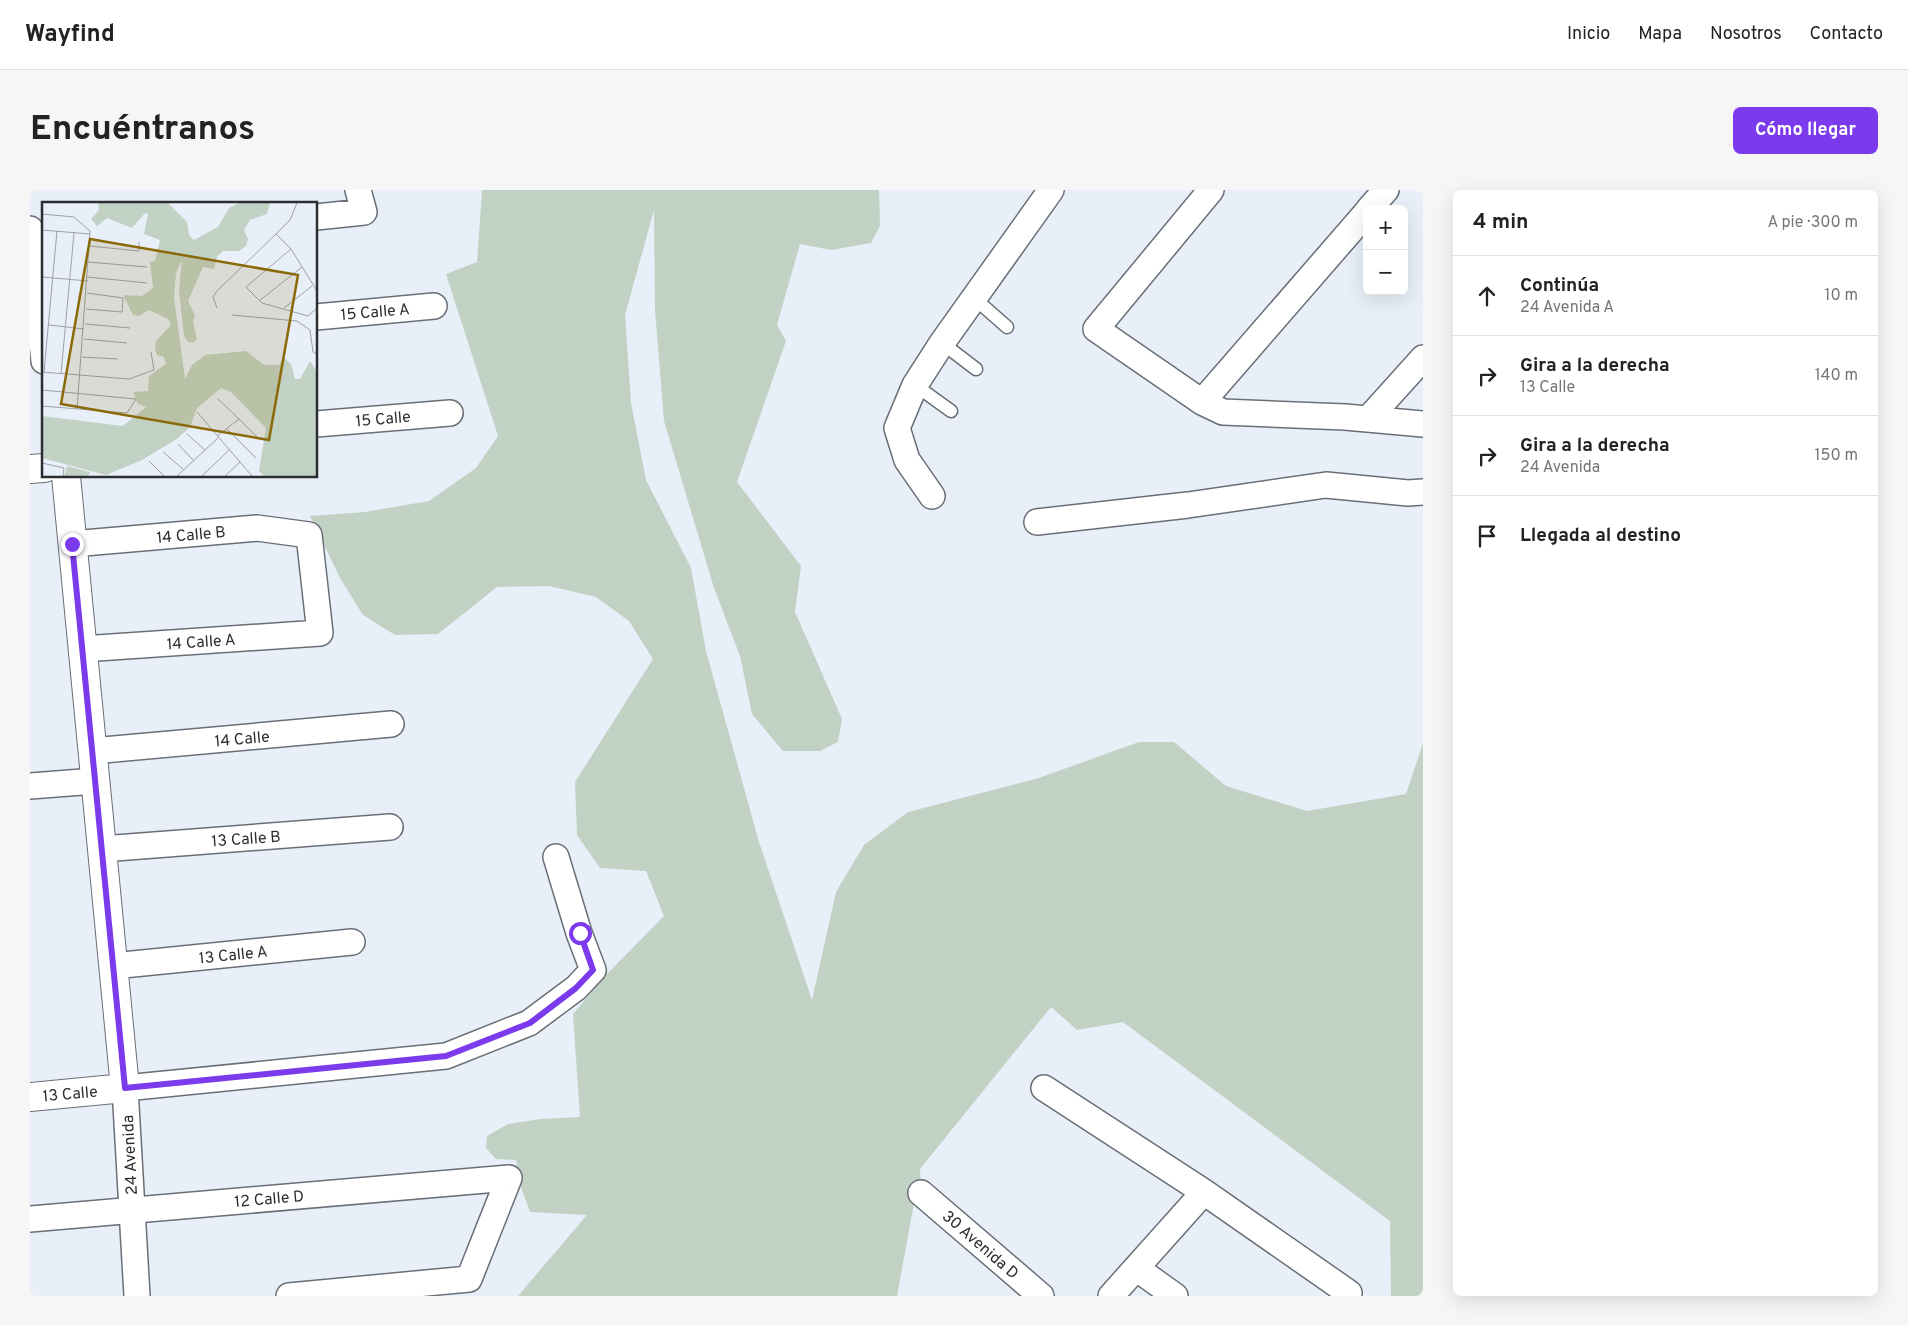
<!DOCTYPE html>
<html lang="es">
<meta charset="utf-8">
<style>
:root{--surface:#fff;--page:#f6f6f6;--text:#222;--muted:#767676;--line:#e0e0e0;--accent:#7c3aed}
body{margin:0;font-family:Overpass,sans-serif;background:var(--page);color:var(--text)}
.controls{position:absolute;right:15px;top:15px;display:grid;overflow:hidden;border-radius:8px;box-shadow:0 5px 20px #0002}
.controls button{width:45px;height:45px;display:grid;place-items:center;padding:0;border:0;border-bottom:1px solid var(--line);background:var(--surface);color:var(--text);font:25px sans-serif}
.stop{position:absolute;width:15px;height:15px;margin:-11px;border:4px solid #7c3aed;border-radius:50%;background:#fff}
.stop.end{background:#7c3aed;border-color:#fff;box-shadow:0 1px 5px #0008}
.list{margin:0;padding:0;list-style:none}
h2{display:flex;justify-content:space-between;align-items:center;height:65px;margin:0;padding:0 20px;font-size:21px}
h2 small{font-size:16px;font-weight:400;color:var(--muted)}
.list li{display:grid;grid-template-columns:32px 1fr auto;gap:15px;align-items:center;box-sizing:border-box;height:80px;padding:0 20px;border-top:1px solid var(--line)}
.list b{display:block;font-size:19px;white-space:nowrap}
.list p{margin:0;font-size:16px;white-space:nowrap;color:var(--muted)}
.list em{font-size:16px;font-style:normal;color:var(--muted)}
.icon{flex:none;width:28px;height:28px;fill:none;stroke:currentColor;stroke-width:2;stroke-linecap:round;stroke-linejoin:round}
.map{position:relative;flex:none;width:1393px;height:1106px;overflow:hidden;border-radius:8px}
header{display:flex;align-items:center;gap:30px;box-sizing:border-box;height:70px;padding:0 25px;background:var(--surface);border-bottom:1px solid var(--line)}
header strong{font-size:24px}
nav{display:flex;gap:28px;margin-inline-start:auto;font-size:18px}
.intro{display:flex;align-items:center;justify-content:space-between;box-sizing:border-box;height:120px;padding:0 30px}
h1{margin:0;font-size:35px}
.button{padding:12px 22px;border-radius:8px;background:var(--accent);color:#fff;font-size:18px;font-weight:700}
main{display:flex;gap:30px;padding:0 30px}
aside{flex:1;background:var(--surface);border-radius:8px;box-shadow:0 5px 20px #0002}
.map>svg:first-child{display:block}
.green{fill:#c1d1c3}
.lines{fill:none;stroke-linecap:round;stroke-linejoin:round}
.lane-casing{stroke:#696f76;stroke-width:15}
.street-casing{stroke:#696f76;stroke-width:28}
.secondary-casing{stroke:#696f76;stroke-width:30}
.lane{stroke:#fff;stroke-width:12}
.street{stroke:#fff;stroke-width:25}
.secondary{stroke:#fff;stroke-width:28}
.route{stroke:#7c3aed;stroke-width:6}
.labels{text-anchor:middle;stroke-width:5;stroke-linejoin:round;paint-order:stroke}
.street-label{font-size:16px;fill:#2b2d31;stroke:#fff}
.inset-road{fill:none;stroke:#9ca1a8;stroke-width:1}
.view{fill:#8a6908;fill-opacity:0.15;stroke:#8a6908;stroke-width:2.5}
.inset-edge{fill:none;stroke:#2b2d31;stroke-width:2.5}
</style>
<header>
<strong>Wayfind</strong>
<nav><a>Inicio</a><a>Mapa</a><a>Nosotros</a><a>Contacto</a></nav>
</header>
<div class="intro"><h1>Encuéntranos</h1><a class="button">Cómo llegar</a></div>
<main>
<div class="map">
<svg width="1393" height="1106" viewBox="0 0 1393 1106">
<rect width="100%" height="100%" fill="#e8eff8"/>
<path class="green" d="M452 0H849L850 36 841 53 801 60 770 54 747 135 756 151 707 292 771 376 765 422 812 529 808 552 790 561H753L722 524 710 466 684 398 634 231 625 120 624 20 595 125 601 213 616 290 661 378 676 461 729 652 782 810 806 702 834 655 878 622 1009 588 1109 552H1144L1196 596 1277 621 1376 604 1393 553V1106H1361L1360 1031 1093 832 1047 840 1021 817 890 979 891 1003 887 997 867 1106H488L557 1025 500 1022 491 997 486 970 466 969 456 958 457 946 478 934 511 929 550 927 543 824 577 784 634 726 616 681 570 678 547 645 545 592 623 469 599 431 566 407 519 396 467 397 408 444 365 445 333 425 310 388 280 326 335 322 399 311 446 278 468 246 416 84 447 72Z"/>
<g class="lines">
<g class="lane-casing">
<path id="lane" d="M943 107 977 137
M912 153 946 179
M885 195 921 221"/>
</g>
<g class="street-casing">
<path id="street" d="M1181 0 1066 139 1172 212 1193 222 1315 227 1393 234
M1339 19 1356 0
M286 27 334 22 328 0
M0 39 14 171
M286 127 404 116
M1172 212 1337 22
M1338 229 1393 168
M286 234 420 223
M902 306 877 270 867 238 885 195 912 153 1021 0
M1007 332 1158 315 1296 295 1378 303 1393 302
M42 354 227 338 279 345 290 443 52 459
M62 561 361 534
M0 596 65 591
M72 659 360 637
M83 776 322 752
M1014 898 1174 1002
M891 1003 1011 1106
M0 1029 479 988 439 1089 259 1106
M1106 1078 1145 1106
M107 1106 95 898 416 866 499 833 546 798 563 780 549 743 526 667
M1081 1106 1174 1002 1319 1103"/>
</g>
<g class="secondary-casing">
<path id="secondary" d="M0 279 14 278
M0 907 95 898 36 286"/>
</g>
<use href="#lane" class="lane"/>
<use href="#street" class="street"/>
<use href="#secondary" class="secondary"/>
</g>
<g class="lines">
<path class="route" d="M42 354 95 898 416 866 500 833 546 798 563 780 550 743"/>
</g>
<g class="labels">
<g class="street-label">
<text transform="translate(345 121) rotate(-5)" y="6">15 Calle A</text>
<text transform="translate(353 228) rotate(-5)" y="6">15 Calle</text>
<text transform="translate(161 344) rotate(-5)" y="6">14 Calle B</text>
<text transform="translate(171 451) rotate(-4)" y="6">14 Calle A</text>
<text transform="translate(212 548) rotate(-5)" y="6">14 Calle</text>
<text transform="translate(216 648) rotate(-4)" y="6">13 Calle B</text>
<text transform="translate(203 764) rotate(-6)" y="6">13 Calle A</text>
<text transform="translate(40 903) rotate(-5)" y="6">13 Calle</text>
<text transform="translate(99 965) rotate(-93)" y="6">24 Avenida</text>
<text transform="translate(239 1008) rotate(-5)" y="6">12 Calle D</text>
<text transform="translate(951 1054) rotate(41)" y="6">30 Avenida D</text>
</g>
</g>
<g transform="translate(12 12)">
<rect width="275" height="275" fill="#e8eff8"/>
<path d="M56 1H126L145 20 147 33 152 38 176 25 187 6 197 1H228L225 12 208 18 202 28 206 37 204 44 197 49H181L175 55 172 67 161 65 146 99 153 113 151 120 155 137 151 141 146 140 142 134 137 88 140 58 134 71 132 96 143 177 150 163 163 153 204 149 222 163H237L242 156 249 162 253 177H258L268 159 275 170V274H222L217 269 224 226 189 190 179 186 155 206 148 225 135 237 100 258 64 273 0 256V214L81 224 104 205 96 202 91 190 106 189 107 174 124 162 122 155 115 153 113 147 114 139 129 123 126 117 107 108 97 114 91 113 81 93 100 94 111 86 108 60 113 59 118 38 102 32 106 12 103 11 90 26 65 16 55 24 49 17 57 8ZM25 264 48 270 46 274H22Z" fill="#c1d1c3"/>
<path class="inset-road" d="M255 1 248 18 234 32 249 47 275 89M0 12 32 15 48 29 35 207M0 28 48 32M47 44 97 49V40M249 47 204 85 220 101 266 114 275 106M46 60 105 65M0 75 46 79M45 75 105 81M217 99 260 65M175 106 171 95 175 89 234 32M242 106 270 84M44 107 80 110 81 96 45 91M190 113 255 119 268 128 271 150 275 152M43 122 88 126M7 123 42 127M42 137 85 141M40 155 76 157M0 170 87 177 112 168 109 150M2 170 15 29M19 172 32 31M0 188 94 197 85 211 0 204M176 197 197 217M155 210 210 274M185 227 214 256M145 232 163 248M175 234 197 217 216 236M136 242 151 258M121 250 141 267M107 259 122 274M0 261 22 266 21 274M135 274 176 236M160 274 187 248M183 274 198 260"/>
<path class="view" d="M48 37 256 73 227 238 19 202Z"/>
<rect width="275" height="275" class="inset-edge"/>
</g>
</svg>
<div class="controls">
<button>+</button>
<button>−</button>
</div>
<div class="stop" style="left:550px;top:743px"></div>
<div class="stop end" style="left:42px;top:354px"></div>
</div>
<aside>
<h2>4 min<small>A pie · 300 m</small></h2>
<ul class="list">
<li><svg class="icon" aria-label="ahead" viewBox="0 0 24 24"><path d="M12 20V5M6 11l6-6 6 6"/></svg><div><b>Continúa</b><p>24 Avenida A</p></div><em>10 m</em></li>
<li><svg class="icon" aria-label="right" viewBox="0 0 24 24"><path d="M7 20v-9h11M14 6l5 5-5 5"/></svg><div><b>Gira a la derecha</b><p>13 Calle</p></div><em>140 m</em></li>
<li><svg class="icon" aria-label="right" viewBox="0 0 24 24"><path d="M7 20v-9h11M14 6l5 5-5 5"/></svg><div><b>Gira a la derecha</b><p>24 Avenida</p></div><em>150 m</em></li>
<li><svg class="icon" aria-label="arrive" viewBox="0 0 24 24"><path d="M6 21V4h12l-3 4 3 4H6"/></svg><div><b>Llegada al destino</b></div></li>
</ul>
</aside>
</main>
